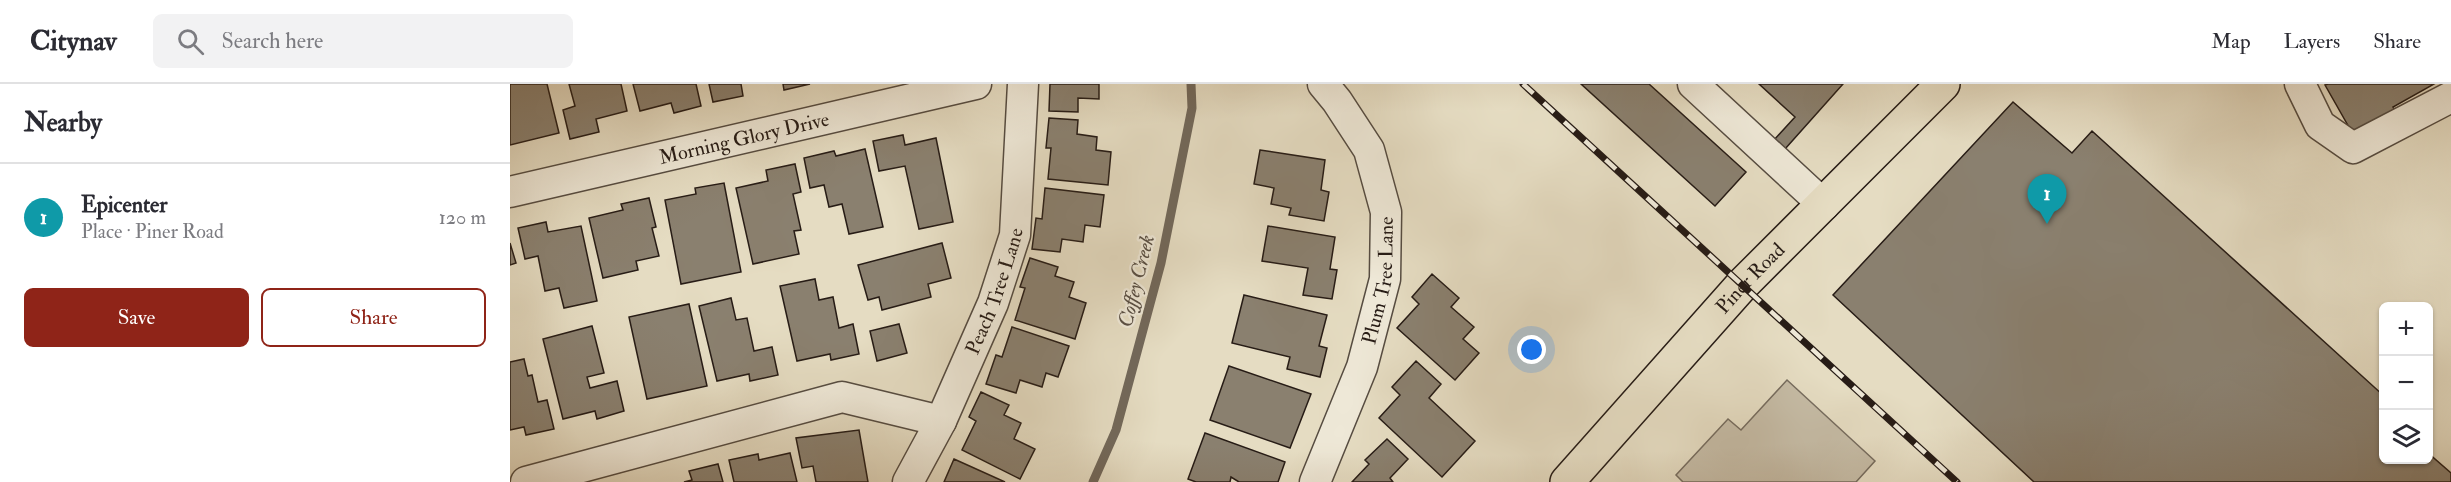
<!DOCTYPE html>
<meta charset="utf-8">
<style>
:root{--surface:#fff;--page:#f2f2f3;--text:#2b2b33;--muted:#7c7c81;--line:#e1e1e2;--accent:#8f2418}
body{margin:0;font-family:"IM FELL Double Pica",serif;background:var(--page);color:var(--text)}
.controls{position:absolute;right:18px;bottom:18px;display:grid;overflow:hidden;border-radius:9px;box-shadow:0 2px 4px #0004}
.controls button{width:54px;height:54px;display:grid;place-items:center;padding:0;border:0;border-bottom:2px solid var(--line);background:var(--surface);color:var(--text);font:30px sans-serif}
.you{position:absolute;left:1022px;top:266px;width:21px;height:21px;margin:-15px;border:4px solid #fff;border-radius:50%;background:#1a73e8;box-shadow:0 0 0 9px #1a73e833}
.badge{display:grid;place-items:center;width:39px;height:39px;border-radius:50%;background:var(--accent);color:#fff;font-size:20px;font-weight:700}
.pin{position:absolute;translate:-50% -50px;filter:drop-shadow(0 2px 3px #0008)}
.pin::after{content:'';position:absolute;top:32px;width:21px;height:18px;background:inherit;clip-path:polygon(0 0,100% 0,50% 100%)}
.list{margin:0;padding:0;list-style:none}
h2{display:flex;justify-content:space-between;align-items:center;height:78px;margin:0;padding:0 24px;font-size:26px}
h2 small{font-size:20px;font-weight:400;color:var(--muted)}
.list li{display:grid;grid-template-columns:39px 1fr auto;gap:18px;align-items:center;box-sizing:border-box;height:108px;padding:0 24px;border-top:2px solid var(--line)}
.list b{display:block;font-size:22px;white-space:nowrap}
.list p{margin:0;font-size:20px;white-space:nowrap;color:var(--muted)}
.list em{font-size:20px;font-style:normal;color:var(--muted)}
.actions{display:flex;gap:12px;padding:18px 24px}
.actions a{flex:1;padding:14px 0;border:2px solid var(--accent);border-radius:9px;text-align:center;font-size:21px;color:var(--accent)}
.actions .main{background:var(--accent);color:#fff}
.icon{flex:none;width:33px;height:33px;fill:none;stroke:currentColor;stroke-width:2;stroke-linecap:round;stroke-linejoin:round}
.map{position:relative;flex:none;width:1941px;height:398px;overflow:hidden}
header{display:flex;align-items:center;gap:36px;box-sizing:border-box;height:84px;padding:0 30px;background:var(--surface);border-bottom:2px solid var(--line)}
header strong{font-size:28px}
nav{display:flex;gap:33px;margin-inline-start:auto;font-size:21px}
.search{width:420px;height:54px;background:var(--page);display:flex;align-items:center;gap:15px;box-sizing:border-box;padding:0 21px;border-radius:9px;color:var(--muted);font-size:22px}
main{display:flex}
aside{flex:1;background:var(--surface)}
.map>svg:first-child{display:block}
.green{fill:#c5bba5;stroke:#766c5e;stroke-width:1.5}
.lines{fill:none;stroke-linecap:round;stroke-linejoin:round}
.stream{stroke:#72685a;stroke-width:9}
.building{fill:#8a806f;stroke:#271c16;stroke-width:1.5}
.minor-casing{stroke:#564c41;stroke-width:33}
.major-casing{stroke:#271c16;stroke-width:36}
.minor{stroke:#eee8d7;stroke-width:30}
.major{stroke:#e5dcc2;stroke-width:33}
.rail-casing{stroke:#271c16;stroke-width:7}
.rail{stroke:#eee8d7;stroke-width:4.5;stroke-dasharray:14;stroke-linecap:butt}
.labels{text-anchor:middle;stroke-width:4.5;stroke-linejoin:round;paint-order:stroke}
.street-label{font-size:20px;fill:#271c16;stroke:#eee8d7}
.water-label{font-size:21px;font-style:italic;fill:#594f44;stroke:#eee8d7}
</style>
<header>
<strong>Citynav</strong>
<div class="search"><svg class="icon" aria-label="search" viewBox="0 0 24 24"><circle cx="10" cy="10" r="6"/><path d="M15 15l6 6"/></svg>Search here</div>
<nav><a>Map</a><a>Layers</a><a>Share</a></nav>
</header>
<main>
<aside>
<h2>Nearby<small></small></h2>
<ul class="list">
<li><span class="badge" style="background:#0f9aa8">1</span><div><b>Epicenter</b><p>Place · Piner Road</p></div><em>120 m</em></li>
</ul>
<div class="actions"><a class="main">Save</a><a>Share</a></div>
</aside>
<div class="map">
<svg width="1941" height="398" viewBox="0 0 1941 398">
<rect width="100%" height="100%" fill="#e5dcc2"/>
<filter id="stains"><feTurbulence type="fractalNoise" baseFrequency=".00333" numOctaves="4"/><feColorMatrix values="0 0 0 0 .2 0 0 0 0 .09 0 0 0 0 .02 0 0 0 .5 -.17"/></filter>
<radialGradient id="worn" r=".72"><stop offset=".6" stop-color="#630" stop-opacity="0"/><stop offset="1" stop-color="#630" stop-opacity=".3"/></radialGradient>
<path class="green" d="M1277 296 1365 377 1346 398H1173L1166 391 1218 335 1231 346Z"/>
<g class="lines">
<path class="stream" d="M583 398 606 346 651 179 682 24 681 0"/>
</g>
<path class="building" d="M0 0H37L49 49 0 61Z
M59 0H111L117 27 86 35 89 48 60 55 53 26 65 22Z
M123 0H186L191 22 164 29 161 19 130 27Z
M199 0H231L233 12 203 18Z
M273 0H300L274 6Z
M540 0H589V15L568 14V28L539 27Z
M1071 0H1139L1236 88 1205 122Z
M1249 0H1333L1275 65 1263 57 1285 33Z
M1818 0H1924L1883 23 1886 28 1844 52 1815 1Z
M1503 18 1562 69 1582 47 1874 312V376H1918V369L1941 389V398H1524L1323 211Z
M539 34 568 36 567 50 587 53 586 66 601 68 598 101 538 95 541 64H536Z
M393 51 395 61 426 54 443 138 409 145 395 82 369 87 363 57Z
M355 65 373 143 339 150 332 120 319 123 314 101 300 104 294 74 324 67 326 72Z
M750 66 815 76 811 106 819 108 814 137 779 131 781 124 761 120 764 104 744 100Z
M285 80 291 108 283 110 291 146 284 147 289 170 243 180 226 104 258 97 256 86Z
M214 99 231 188 171 200 155 116 186 110 185 104Z
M535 104 594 111 590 143 575 141 573 158 552 155 550 168 522 165 526 134 532 135Z
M139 114 146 143 142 144 149 172 126 177 128 186 93 194 79 134 113 126 111 120Z
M36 138 38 148 71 142 87 217 54 224 49 204 35 207 28 172 15 175 8 144Z
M758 142 825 153 820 185 827 186 822 215 793 211 798 184 752 177Z
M0 159 6 179 0 181Z
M432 159 441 194 418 200 421 213 372 226 369 213 358 216 348 181Z
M520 174 548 183 545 192 564 198 559 213 576 219 565 255 505 236 515 204 510 203Z
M922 190 949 214 941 223 964 243 953 255 969 269 945 296 887 244 909 220 902 213Z
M305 195 309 216 323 213 329 244 343 240 349 270 321 276 320 270 287 277 270 202Z
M734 211 817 231 809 262 817 264 810 293 777 285 780 273 722 259Z
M221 214 226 236 237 234 244 267 262 263 268 291 240 297 239 290 207 297 189 222Z
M179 220 197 302 137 315 119 233Z
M389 240 397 269 367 277 360 247Z
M82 242 94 289 77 293 80 304 107 297 114 327 87 335 85 327 53 335 33 255Z
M502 243 559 262 548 293 536 289 532 303 510 296 506 309 476 300 486 271 492 273Z
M14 275 18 292 22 291 28 318 37 316 44 345 16 351 14 343 0 346V278Z
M906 277 931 300 919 314 965 357 932 393 869 334 890 311 882 303Z
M719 282 801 310 780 364 700 336Z
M471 308 499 321 494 331 511 339 504 355 525 365 510 395 452 366 466 337 459 333Z
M349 346 358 398H306L303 382 292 384 286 354Z
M695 349 775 378 768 398H729L721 393 720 398H686L678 395Z
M877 355 898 375 880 394 883 398H842L859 380 855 376Z
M280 369 287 398H224L219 376 248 370 249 376Z
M444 375 495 398H434Z
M208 380 213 398H174L182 396 179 387Z"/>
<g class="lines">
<g class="minor-casing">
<g id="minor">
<path d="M1183 0 1314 121"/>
<path d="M1790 0 1810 41 1843 64 1941 13"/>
<path id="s1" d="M0 108 466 0"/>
<path d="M16 398 332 313 431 337"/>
<path id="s2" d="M398 398 431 337 483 219 505 151 513 0"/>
<path id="s3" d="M805 398 852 283 875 195 876 128 859 66 827 17 813 0"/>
</g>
</g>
<g class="major-casing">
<g id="major">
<path id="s4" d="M1057 398 1232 201 1433 0"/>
</g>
</g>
<use href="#minor" class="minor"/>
<use href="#major" class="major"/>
<g class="rail-casing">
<path id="rail" d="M1013 0 1447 398"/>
</g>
<use href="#rail" class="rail"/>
</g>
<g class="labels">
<g class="street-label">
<text dy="7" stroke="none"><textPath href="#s1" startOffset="240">Morning Glory Drive</textPath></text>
<text dy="7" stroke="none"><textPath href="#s3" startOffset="213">Plum Tree Lane</textPath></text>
<text dy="7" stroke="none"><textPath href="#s4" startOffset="274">Piner Road</textPath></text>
<text dy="7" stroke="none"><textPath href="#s2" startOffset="210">Peach Tree Lane</textPath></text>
</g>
<g class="water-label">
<text transform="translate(626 197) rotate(-76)" y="7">Coffey Creek</text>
</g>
</g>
<rect width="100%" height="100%" filter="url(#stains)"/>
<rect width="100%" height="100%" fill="url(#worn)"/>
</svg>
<div class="controls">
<button>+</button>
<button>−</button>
<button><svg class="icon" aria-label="layers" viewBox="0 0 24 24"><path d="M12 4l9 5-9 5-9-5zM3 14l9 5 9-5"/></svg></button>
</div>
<div class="you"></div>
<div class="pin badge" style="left:1537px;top:140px;background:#0f9aa8">1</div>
</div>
</main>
